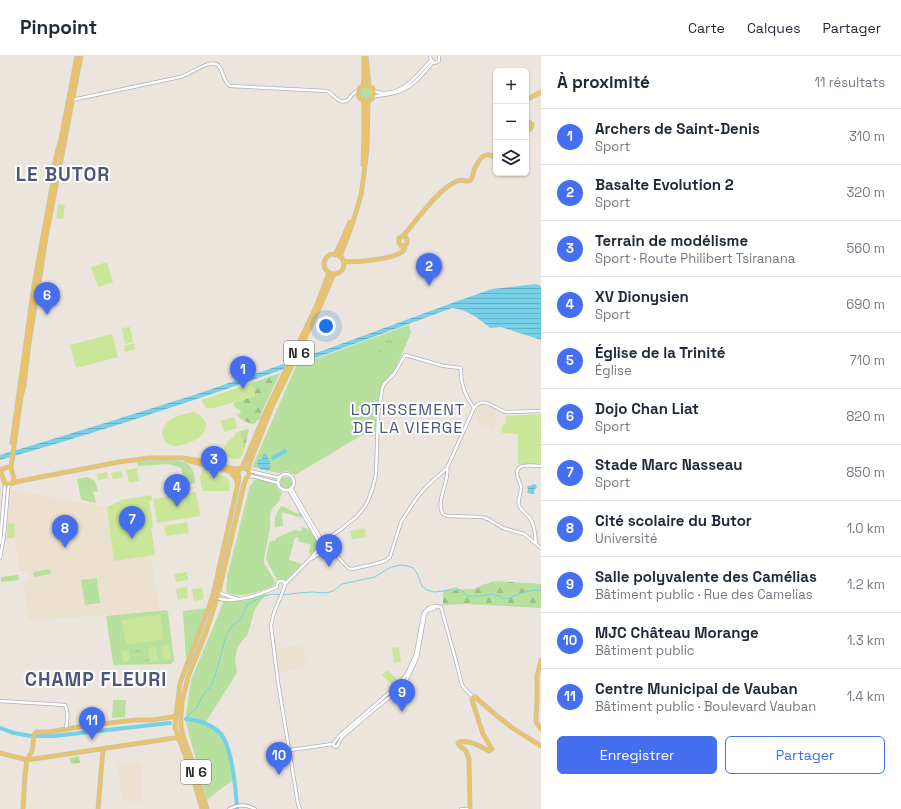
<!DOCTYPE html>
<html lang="fr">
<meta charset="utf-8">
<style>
:root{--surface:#fff;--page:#f2f2f3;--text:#1f2937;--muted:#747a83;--line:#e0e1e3;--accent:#466ff0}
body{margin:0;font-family:"Space Grotesk",sans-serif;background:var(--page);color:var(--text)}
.controls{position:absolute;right:12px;top:12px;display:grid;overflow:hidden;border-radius:6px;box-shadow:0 1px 3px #0004}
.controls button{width:36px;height:36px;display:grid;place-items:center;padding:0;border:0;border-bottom:1px solid var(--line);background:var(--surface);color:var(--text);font:20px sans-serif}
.you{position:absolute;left:326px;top:270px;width:14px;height:14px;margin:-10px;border:3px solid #fff;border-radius:50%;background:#1a73e8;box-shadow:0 0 0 6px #1a73e833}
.badge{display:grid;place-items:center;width:26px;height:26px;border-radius:50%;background:var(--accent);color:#fff;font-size:13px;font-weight:700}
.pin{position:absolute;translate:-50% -33px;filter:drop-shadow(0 1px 2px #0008)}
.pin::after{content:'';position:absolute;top:21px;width:14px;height:12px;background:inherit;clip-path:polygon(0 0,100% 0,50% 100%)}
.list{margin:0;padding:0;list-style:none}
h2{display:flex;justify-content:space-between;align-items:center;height:52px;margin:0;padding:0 16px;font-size:17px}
h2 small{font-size:13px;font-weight:400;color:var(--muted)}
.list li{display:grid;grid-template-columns:26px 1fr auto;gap:12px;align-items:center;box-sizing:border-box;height:56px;padding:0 16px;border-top:1px solid var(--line)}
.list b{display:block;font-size:15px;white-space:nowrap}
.list p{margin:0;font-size:13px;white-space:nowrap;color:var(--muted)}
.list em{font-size:13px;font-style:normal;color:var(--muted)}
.actions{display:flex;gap:8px;padding:12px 16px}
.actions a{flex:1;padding:9px 0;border:1px solid var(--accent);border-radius:6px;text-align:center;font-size:14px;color:var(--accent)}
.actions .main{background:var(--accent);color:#fff}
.icon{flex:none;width:22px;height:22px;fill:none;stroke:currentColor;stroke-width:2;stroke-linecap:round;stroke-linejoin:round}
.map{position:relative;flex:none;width:541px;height:753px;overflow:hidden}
header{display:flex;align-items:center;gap:24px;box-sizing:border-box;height:56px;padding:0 20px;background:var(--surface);border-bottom:1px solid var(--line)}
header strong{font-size:19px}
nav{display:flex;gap:22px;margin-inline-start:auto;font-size:14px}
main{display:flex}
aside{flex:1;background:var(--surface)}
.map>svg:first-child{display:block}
.education{fill:#ece1ce}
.grass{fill:#b7df9d}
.forest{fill:url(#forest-firs)}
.park{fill:url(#park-tufts)}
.pitch{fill:#cae699}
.water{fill:url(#water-rules)}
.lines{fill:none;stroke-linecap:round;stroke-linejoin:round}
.stream{stroke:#76d0e8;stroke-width:1}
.river{stroke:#76d0e8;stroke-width:4}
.minor-casing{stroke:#aeb1ba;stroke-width:4}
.major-casing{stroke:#c4c4c4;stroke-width:5}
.minor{stroke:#fff;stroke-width:2.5}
.major{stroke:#e9c365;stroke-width:3.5}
.labels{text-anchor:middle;stroke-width:4;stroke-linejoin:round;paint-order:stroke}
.shield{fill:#fff;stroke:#6b6b6b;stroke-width:1}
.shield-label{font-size:14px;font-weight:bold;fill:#2b2b2b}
.neighbourhood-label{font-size:16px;letter-spacing:1px;fill:#4d5779;stroke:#fff}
.district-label{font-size:19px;font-weight:bold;letter-spacing:1px;fill:#4d5779;stroke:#fff}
</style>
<header>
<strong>Pinpoint</strong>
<nav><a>Carte</a><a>Calques</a><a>Partager</a></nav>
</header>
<main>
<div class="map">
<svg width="541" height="753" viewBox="0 0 541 753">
<defs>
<pattern id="forest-firs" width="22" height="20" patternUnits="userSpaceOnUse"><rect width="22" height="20" fill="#b7df9d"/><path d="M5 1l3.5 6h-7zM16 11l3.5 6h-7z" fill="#9ec087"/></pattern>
<pattern id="park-tufts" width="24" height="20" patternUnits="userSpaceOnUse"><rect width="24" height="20" fill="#b7df9d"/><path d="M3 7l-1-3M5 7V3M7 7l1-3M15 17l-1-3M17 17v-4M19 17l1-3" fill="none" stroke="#9ec087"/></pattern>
<pattern id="water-rules" width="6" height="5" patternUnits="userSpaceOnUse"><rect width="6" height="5" fill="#76d0e8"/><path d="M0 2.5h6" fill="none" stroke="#66b3c7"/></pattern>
</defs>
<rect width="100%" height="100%" fill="#ece5dd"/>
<path class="education" d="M481 348H484L493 352V354L496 356 495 371 492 374 477 367V362L474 359 478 350Z
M10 434 107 451 114 505 151 500 160 555 29 565 23 525 30 524 29 515H20L15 483 6 484Z
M302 588 306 610 279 617 276 593Z
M141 706V746L122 744 118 708Z"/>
<path class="grass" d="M360 37a6 6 0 1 1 12 0a6 6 0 1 1-12 0Z
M329 219 331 220 325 235 249 406 247 405 265 361Z
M409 269 411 277 395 314 387 322 382 329 377 356 375 377 373 380 362 379 295 419 288 415 279 417 252 411 296 310Z
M157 404C177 404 195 401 195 427L185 429 181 412 179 411 167 408 138 410 137 406Z
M280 427a6 6 0 1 1 12 0a6 6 0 1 1-12 0Z
M88 421 95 425 98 435 93 436 96 447 82 444 81 443 77 423Z
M257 423 275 427 278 433 282 437 279 445 272 453 270 459V472L264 502V507L275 525 274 529 271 531C254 537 245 542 227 537 225 531 228 527 227 521L249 433 251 428H253V425Z
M241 427H242L217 535 216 534Z
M282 450 296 457H299L301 456 302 459V462L282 456V460L283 470 275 471C274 462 276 455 282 450Z
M302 471 309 473 317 486V493L311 499 310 498 309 496 311 489 298 485 299 482 295 481 289 504 302 508 285 525 282 524H277L268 507 266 502 269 487 273 484 275 485 276 482 295 474 301 475Z
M49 513 51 516 50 518 35 521 33 518 34 516Z
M18 519 19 524 1 526V521Z
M97 522 100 547 85 549 81 524Z
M268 537 258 548 254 555 248 578 241 586 237 593 235 603 237 617 205 667C211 670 218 673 221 678 230 690 231 709 234 723L207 744 186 667V658L191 624 224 545H244Z
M212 548 214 549 190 611 188 610 207 565Z
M206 552 187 602H186L183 555Z
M166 554 168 556 174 605 171 608 114 609 113 607 106 560Z
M113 644H126L125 661 112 662Z"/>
<path class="forest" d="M280 317 263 353 260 363 256 365V367L252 368 242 364 236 358V357L239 359 241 355 235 351 233 347 255 340 252 327Z
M249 373 244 394 240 375Z
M496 525 541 528V552L465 548 443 549V534L474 533 482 529Z"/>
<path class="park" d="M389 282 392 285 395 289 393 292 385 299 379 297 376 289Z
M142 591 144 602 150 601V605L136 607 134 593Z
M79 700 80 707 71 708 69 702Z"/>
<path class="pitch" d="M58 148 65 149 63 163 56 162Z
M107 206 113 226 98 231 91 211Z
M130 271 133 286 125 288 122 272Z
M112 278 118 301 76 312 70 289Z
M134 287 135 293 125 296 124 290Z
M252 327 255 340 214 352H206L201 344Z
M193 356C203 359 211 369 202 379 198 384 180 391 174 390 169 389 166 387 164 383 156 366 180 358 193 356Z
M541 358V408H526L519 409 518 408V378L502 377V369H505L506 360Z
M234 361 237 372 224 376 220 365Z
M240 375C241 382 244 389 243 395 243 406 228 405 224 397L225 395 224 391 227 386 235 380V377Z
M137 412 139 425 129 427 126 414Z
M204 412C211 415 230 420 230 428 230 431 229 433 229 435H202L200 421Z
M121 415 123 421 113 423 111 417Z
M107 416 108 422 98 424 97 418Z
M196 436 200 460 157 467 153 443Z
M151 439 152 444 149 445 153 471 151 472 155 499 114 505 107 451 121 444Z
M187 466 189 477 166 480 164 470Z
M8 467 15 468 14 482H7Z
M365 472 366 481 352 483 350 475Z
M187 516 188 524 176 526 174 518Z
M187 531 188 542 178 544 176 533Z
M202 532 204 543 194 545 192 533Z
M160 558 164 583 126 589 122 564Z
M169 589 171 603 164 604 162 590Z
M156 591 158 605 150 607 148 592Z
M399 591 401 606 394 607 392 592Z
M129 594 130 605 123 606 121 595Z
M387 614 397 623 392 629 382 619Z
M287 699 288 707 275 709 274 701Z"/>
<path class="water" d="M536 228 541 230V284L501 271 490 272C478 262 468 254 452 252 399 271 347 291 295 309 197 344 99 376 0 404V399L102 368 200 337 330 292 452 247 492 233Z
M263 398H266L270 406V413L267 415 265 414 264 413 261 414 257 409 258 404 259 403H262Z
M534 428 536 429 537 431 534 434V438L528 437 527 436 528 434 527 430H530Z"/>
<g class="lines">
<path class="stream" d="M186 663 188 659 196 653 203 639 211 630 216 617 226 580 232 570 239 565 243 559 247 549 261 541 272 538 283 539 298 537 313 536 324 537 330 536 333 535 342 528 375 521 389 512 400 509 408 510 413 512 417 517 422 530 427 534 434 536 444 535 456 532 462 535 468 540H480L492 538 506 543 525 536 536 534 541 535"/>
<path class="river" d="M273 402 285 395
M186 663C198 664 211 668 220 677 232 689 236 735 237 753
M0 672 14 677 31 680H54L170 667"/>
<g class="minor-casing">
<path id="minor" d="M430 0 431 4 435 7 439 5V0
M373 35C399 44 416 21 431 4
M372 41C380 39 387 39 394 37 412 33 422 19 433 6
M72 44 180 21C190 19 211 1 219 10 224 17 223 25 230 30L327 35C334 38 340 51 349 43 350 42 351 39 353 38 353 37 358 35 359 34
M447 412C450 425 435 445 443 458L447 460 482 461 488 463 503 472 524 478 541 492
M249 415 280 422
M278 426a8 8 0 1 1 16 0a8 8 0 1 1-16 0Z
M249 421 252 420 278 427
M291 432 322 485
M289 434 319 486
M0 487 5 428
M536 487C535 481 535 472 532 466 530 459 521 456 519 449 517 442 522 437 521 431 520 425 513 416 520 411 523 408 536 410 541 410
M325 491 334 497 348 512 352 513 375 508 385 505 390 501 401 466 412 449 419 439 427 430 447 412 474 352C484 339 494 353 506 356L541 355
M319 497 322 493 325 491 327 483
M0 502 4 480 8 433 10 428
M311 503C317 499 323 495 330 495
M277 531V528L279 525H283L285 528
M218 536 231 541 239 543
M216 542C237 548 258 539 277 531
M441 551 456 605 462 629 464 632 473 641
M0 645 65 649C69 656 67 665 66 673
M333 688 339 680 398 629 407 618 416 598 423 559C426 551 433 549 441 551
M338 688 342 681 376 652 390 641 407 623 417 602 425 558 427 555 435 552
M290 694 333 688 334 690 336 691 338 689V688
M229 753C238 748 246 748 255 753
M300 753 298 748 278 626 271 570C272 555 282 542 285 528L311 502 318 493 319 486 327 483 340 474 356 461 364 452 368 445 373 431 376 418 378 359 382 333 384 328 394 318 405 299 444 310 461 312C460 326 465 340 474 352
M461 753H470"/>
</g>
<g class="major-casing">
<path id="major" d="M366 0 369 30
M358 37a8 8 0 1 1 16 0a8 8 0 1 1-16 0Z
M363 30 364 21V0
M363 44 364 50V76L363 109
M526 44 541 36
M526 65 531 67 532 69 531 72 526 76
M406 181 407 184V187L404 190H401L399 187V182L403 180C417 164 438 133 457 125 462 123 466 126 469 125 473 124 473 117 474 114 479 104 484 93 496 102
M324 208a10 10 0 1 1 20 0a10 10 0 1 1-20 0Z
M335 199 343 182 350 166
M340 201 353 166 361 139 364 118 367 93 368 48 369 44
M343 205C355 207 395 203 403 195 405 192 405 192 405 189
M12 387 34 229 53 126V115L57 97 61 83 77 0
M186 404 229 415 238 419
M11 412 9 411 2 413 1 416 5 428H10L20 425 119 406 149 402H182L203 405 235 413 245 412 249 415V420L246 422 244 429 218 539 206 576 188 621 182 646 181 659V671L183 680 195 713 207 753
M242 412 267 353 316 251 329 217
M248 414 250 406 271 353 318 255 334 218
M230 415 236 423 237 427
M13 427 14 422 11 412 12 404 21 341 24 329 29 287 38 231 40 220 46 181 81 0
M541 604 537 620V645L536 662V666L541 673
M0 697 27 704 174 682 180 681
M23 753 25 719 27 704 32 695 34 680 35 677 37 676H49L85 670 135 664H153L172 661 176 659
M98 753 103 693
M202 753 192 718 175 672 176 659 180 627 210 548 214 535 238 427 239 421 238 417 240 413
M470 753 469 703 466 695 460 690 458 687 459 686C470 684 480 690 489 695L492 693 483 678 472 644 473 641H475L497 660 514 673 541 690"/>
</g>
<use href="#minor" class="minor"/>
<use href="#major" class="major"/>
</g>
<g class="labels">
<g class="shield">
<rect x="284" y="285" width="30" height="24" rx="3"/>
<rect x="181" y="704" width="30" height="24" rx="3"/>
</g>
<g class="shield-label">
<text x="299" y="302">N 6</text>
<text x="196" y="721">N 6</text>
</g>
<g class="neighbourhood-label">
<text x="408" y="359">LOTISSEMENT<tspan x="408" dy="18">DE LA VIERGE</tspan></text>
</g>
<g class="district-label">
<text x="63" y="125">LE BUTOR</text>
<text x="96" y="630">CHAMP FLEURI</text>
</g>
</g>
</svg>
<div class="controls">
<button>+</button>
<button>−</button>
<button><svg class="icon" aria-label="layers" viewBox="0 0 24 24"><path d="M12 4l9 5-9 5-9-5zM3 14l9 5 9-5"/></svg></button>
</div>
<div class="you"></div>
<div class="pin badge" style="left:243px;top:333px">1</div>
<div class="pin badge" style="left:429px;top:230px">2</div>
<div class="pin badge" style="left:214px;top:423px">3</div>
<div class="pin badge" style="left:177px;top:451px">4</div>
<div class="pin badge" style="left:329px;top:511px">5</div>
<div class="pin badge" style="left:47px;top:259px">6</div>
<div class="pin badge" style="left:132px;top:483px">7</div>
<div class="pin badge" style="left:65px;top:492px">8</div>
<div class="pin badge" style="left:402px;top:656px">9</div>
<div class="pin badge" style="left:279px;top:719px">10</div>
<div class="pin badge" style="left:92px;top:684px">11</div>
</div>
<aside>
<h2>À proximité<small>11 résultats</small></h2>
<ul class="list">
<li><span class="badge">1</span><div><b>Archers de Saint-Denis</b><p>Sport</p></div><em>310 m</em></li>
<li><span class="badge">2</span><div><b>Basalte Evolution 2</b><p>Sport</p></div><em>320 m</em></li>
<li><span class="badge">3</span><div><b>Terrain de modélisme</b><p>Sport · Route Philibert Tsiranana</p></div><em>560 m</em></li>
<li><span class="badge">4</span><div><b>XV Dionysien</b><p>Sport</p></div><em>690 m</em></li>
<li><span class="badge">5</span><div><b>Église de la Trinité</b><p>Église</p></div><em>710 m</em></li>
<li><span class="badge">6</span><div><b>Dojo Chan Liat</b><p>Sport</p></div><em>820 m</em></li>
<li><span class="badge">7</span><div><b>Stade Marc Nasseau</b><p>Sport</p></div><em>850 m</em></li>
<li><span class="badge">8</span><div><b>Cité scolaire du Butor</b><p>Université</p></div><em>1.0 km</em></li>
<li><span class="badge">9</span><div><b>Salle polyvalente des Camélias</b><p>Bâtiment public · Rue des Camelias</p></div><em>1.2 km</em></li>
<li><span class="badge">10</span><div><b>MJC Château Morange</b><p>Bâtiment public</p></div><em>1.3 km</em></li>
<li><span class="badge">11</span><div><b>Centre Municipal de Vauban</b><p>Bâtiment public · Boulevard Vauban</p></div><em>1.4 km</em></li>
</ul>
<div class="actions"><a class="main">Enregistrer</a><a>Partager</a></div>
</aside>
</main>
